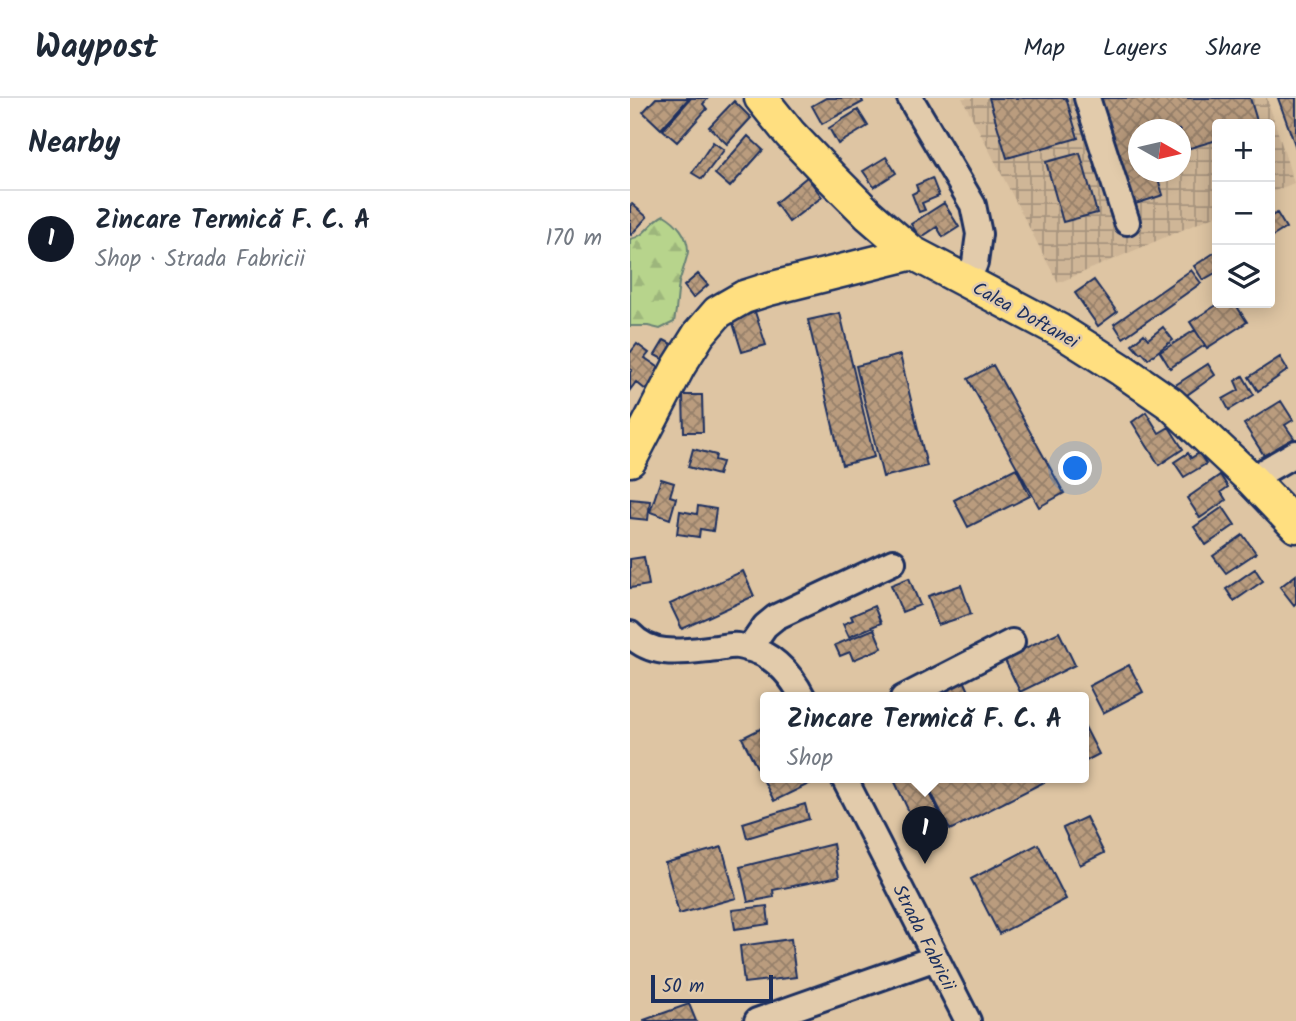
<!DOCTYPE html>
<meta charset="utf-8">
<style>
:root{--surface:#fff;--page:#f6f6f7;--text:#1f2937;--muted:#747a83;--line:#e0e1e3;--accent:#111827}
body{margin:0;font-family:Kalam,sans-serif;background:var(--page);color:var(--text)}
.controls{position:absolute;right:21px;top:21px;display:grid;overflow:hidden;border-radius:7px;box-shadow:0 4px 18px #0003}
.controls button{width:63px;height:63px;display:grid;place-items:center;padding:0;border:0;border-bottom:2px solid var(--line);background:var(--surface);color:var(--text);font:35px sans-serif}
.compass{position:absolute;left:498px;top:21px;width:63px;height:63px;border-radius:50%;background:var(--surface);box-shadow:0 4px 18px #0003;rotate:98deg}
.scale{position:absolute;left:21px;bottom:18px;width:122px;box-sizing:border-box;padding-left:7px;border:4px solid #1b2f5e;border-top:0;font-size:19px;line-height:24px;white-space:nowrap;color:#1b2f5e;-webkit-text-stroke:5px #e2cbab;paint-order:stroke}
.you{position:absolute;left:446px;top:371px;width:24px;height:24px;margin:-18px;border:5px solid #fff;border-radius:50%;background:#1a73e8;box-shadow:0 0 0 10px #1a73e833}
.badge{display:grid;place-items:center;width:46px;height:46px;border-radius:50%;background:var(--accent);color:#fff;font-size:23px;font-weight:700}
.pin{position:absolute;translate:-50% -58px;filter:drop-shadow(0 2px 4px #0008)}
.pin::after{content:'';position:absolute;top:37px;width:24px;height:21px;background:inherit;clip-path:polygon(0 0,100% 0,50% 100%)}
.popup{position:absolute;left:130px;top:594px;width:329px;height:91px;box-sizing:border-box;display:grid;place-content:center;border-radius:7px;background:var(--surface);filter:drop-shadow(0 2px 5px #0005);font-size:23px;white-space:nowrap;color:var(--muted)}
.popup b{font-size:26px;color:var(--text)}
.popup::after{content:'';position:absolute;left:50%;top:100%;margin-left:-14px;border:14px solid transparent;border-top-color:var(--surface)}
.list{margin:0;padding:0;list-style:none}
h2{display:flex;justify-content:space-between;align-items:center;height:91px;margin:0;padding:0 28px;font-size:30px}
h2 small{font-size:23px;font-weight:400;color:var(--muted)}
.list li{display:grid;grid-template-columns:46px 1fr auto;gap:21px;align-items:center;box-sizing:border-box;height:98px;padding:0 28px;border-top:2px solid var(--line)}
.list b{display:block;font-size:26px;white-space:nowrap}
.list p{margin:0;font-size:23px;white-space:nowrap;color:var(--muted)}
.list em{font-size:23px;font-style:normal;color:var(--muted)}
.icon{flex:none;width:38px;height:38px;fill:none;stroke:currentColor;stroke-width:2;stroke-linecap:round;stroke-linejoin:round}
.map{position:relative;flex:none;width:666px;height:923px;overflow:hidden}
header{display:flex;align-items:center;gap:42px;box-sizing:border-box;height:98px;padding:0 35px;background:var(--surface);border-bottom:2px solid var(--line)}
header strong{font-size:33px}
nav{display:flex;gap:38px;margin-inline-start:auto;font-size:24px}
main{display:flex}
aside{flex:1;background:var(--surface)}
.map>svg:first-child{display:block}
.industrial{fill:url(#industrial-grid);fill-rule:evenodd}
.forest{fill:url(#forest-firs);stroke:#698275;stroke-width:2}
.building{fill:url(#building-cross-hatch);stroke:#1b2f5e;stroke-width:2}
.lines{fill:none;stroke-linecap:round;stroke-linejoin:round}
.minor-casing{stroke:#1b2f5e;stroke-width:30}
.major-casing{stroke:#1b2f5e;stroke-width:37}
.minor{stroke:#e2cbab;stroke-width:24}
.major{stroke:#ffdf80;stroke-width:32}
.labels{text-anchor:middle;stroke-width:5;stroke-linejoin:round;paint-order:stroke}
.street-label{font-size:19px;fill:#1b2f5e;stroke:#e2cbab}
</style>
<header>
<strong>Waypost</strong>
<nav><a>Map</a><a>Layers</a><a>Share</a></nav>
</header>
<main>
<aside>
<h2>Nearby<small></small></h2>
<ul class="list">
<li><span class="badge">1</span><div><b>Zincare Termică F. C. A</b><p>Shop · Strada Fabricii</p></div><em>170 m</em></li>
</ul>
</aside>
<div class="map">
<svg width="666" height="923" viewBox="0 0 666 923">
<defs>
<pattern id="industrial-grid" width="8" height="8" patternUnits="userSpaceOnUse" patternTransform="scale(1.75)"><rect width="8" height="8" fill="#cfb697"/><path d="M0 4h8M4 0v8" fill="none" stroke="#a7947e"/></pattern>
<pattern id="forest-firs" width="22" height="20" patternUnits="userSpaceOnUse" patternTransform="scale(1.75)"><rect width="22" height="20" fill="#b7d48c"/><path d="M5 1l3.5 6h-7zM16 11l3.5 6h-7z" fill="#9db67b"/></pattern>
<pattern id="building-cross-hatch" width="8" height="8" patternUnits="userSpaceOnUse" patternTransform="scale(1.75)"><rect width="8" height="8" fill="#ba9c7e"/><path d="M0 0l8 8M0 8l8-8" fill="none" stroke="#96806a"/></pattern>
</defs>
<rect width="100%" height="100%" fill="#dec5a3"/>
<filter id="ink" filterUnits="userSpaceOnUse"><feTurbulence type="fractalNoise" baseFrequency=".0143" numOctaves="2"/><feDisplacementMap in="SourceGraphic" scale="14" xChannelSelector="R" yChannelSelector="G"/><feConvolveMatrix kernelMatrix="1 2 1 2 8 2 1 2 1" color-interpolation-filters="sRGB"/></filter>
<g filter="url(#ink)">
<path class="industrial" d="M332 0H637L664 85 640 95V26H587V117L428 185ZM508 32H550V74H508Z"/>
<path class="forest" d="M34 117C46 124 58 137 58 153 58 158 51 177 49 185 47 199 47 210 44 224L30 231 18 228H0V141C16 139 20 123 34 117Z"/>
<path class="building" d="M26 0H59L31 31 13 14Z
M61 0H78L73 6 77 11 47 44 33 32Z
M196 0H231L233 4 192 26 182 8Z
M359 0H436L448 40 377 60Z
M462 0H620L628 26H587V42L550 53V32H508V74H526L533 97 496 109Z
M648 0H666V50Z
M104 3 121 20 97 46 79 29Z
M228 12 238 28 208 46 199 30Z
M118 38 133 52 100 89 85 76Z
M83 44 94 52 72 81 62 75Z
M450 55 467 115 433 124 416 64Z
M256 59 266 75 244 89 233 73Z
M177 79 192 99 159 124 145 105Z
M302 80 309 98 292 105 295 112 289 114 282 96 288 93 286 87Z
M314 105 329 129 313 139 307 129 290 140 281 126Z
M2 106 17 119 1 137 0 136V108Z
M647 115 656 130 640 140V119Z
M587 153V174L573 182 564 168Z
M561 172 571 185 493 240 484 226Z
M68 176 78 187 63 200 54 188Z
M464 182 487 214 468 228 445 195Z
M590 205H617L608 210 617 224 577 250 560 224Z
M125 214 136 247 112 254 102 222Z
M210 215 244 359 212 367 178 222Z
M533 229 543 242 518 261 512 254 510 255 502 246 514 236 518 241Z
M565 232 575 247 540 270 530 254Z
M34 242 45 248 36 263 25 257Z
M7 246 19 255 15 260 31 271 16 292 6 284 0 292V274L2 272 0 271V255Z
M270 257 297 368 253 379 226 268Z
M650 259 658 272 628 293 619 279Z
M578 266 585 277 557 297 544 288Z
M363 267 434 395 409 409 338 281Z
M613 278 624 297 599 312 593 301 609 292 605 283Z
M53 297H72L73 334H54Z
M651 303 663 322 655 327 664 340 635 359 614 326Z
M516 314 529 335 539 329 553 351 529 367 502 324Z
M63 351 86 357 85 362 92 364 88 377 58 369Z
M558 355 561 360 569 355 576 366 554 379 544 364Z
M386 370 400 398 338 429 324 402Z
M590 377 598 389 591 394 596 402 570 420 557 400Z
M31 381 44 385 40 398 46 400 40 421 20 414Z
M0 401 20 403 18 422 0 420Z
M68 408 86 411 83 433 70 431 69 439 47 436 50 413 67 416Z
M593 409 605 427 576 447 564 429Z
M613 437 626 455 596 475 583 458Z
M14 459 19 487 0 490V461Z
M625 471 633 483 604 503 596 491Z
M113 473 124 498 52 531 40 506Z
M666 477V505L664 507 650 489Z
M279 480 290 507 272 514 261 487Z
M331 487 341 516 308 527 298 498Z
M244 508 251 525 219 539 213 526 223 522 221 518Z
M244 531 252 550 223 562 220 554 210 558 205 547Z
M429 534 445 567 390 594 374 560Z
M499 567 513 594 473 615 459 588Z
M334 582 342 600H296Z
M454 627 469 656 454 664Z
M136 628V680H184L185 683 144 703 112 640Z
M263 680H293L314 725 290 737Z
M294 680H422L320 732Z
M175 706 179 721 117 740 113 725Z
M456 719 474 755 450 767 433 730Z
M203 746 209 779 143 792 144 799 118 804 110 769Z
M408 746 436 801 369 836 341 781Z
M92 749 106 800 49 816 35 765Z
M137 808 139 826 105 831 102 812Z
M161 841 166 879 114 885 110 848Z
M59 906 66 923H14V922Z"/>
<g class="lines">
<g class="minor-casing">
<path id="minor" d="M280 0 343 107 349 136 345 165 337 184
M457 0 497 124
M621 381 666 355
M0 536C23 561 56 553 87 550 94 549 101 547 108 548 139 552 160 574 173 600
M119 551 135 528 146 519 263 464
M273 600 382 544
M214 680 338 923
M127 923 306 860"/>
</g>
<g class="major-casing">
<path id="major" d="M131 0 160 36 201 79 239 117 283 155 429 232 492 272 541 306 621 381 666 428
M0 362 49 268 69 236 88 214 114 199 139 191 283 155"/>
</g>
<use href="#minor" class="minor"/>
<use href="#major" class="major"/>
</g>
</g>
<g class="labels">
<g class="street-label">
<text transform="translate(396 216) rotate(29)" y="7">Calea Doftanei</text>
<text transform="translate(295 839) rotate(63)" y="7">Strada Fabricii</text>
</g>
</g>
</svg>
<div class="controls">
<button>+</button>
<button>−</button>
<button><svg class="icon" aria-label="layers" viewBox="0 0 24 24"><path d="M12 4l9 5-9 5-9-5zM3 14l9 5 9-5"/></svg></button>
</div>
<svg class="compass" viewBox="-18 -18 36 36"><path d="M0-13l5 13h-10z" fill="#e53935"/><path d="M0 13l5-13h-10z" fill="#747a83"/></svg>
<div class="scale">50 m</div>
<div class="you"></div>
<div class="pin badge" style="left:295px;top:766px">1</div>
<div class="popup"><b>Zincare Termică F. C. A</b>Shop</div>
</div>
</main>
